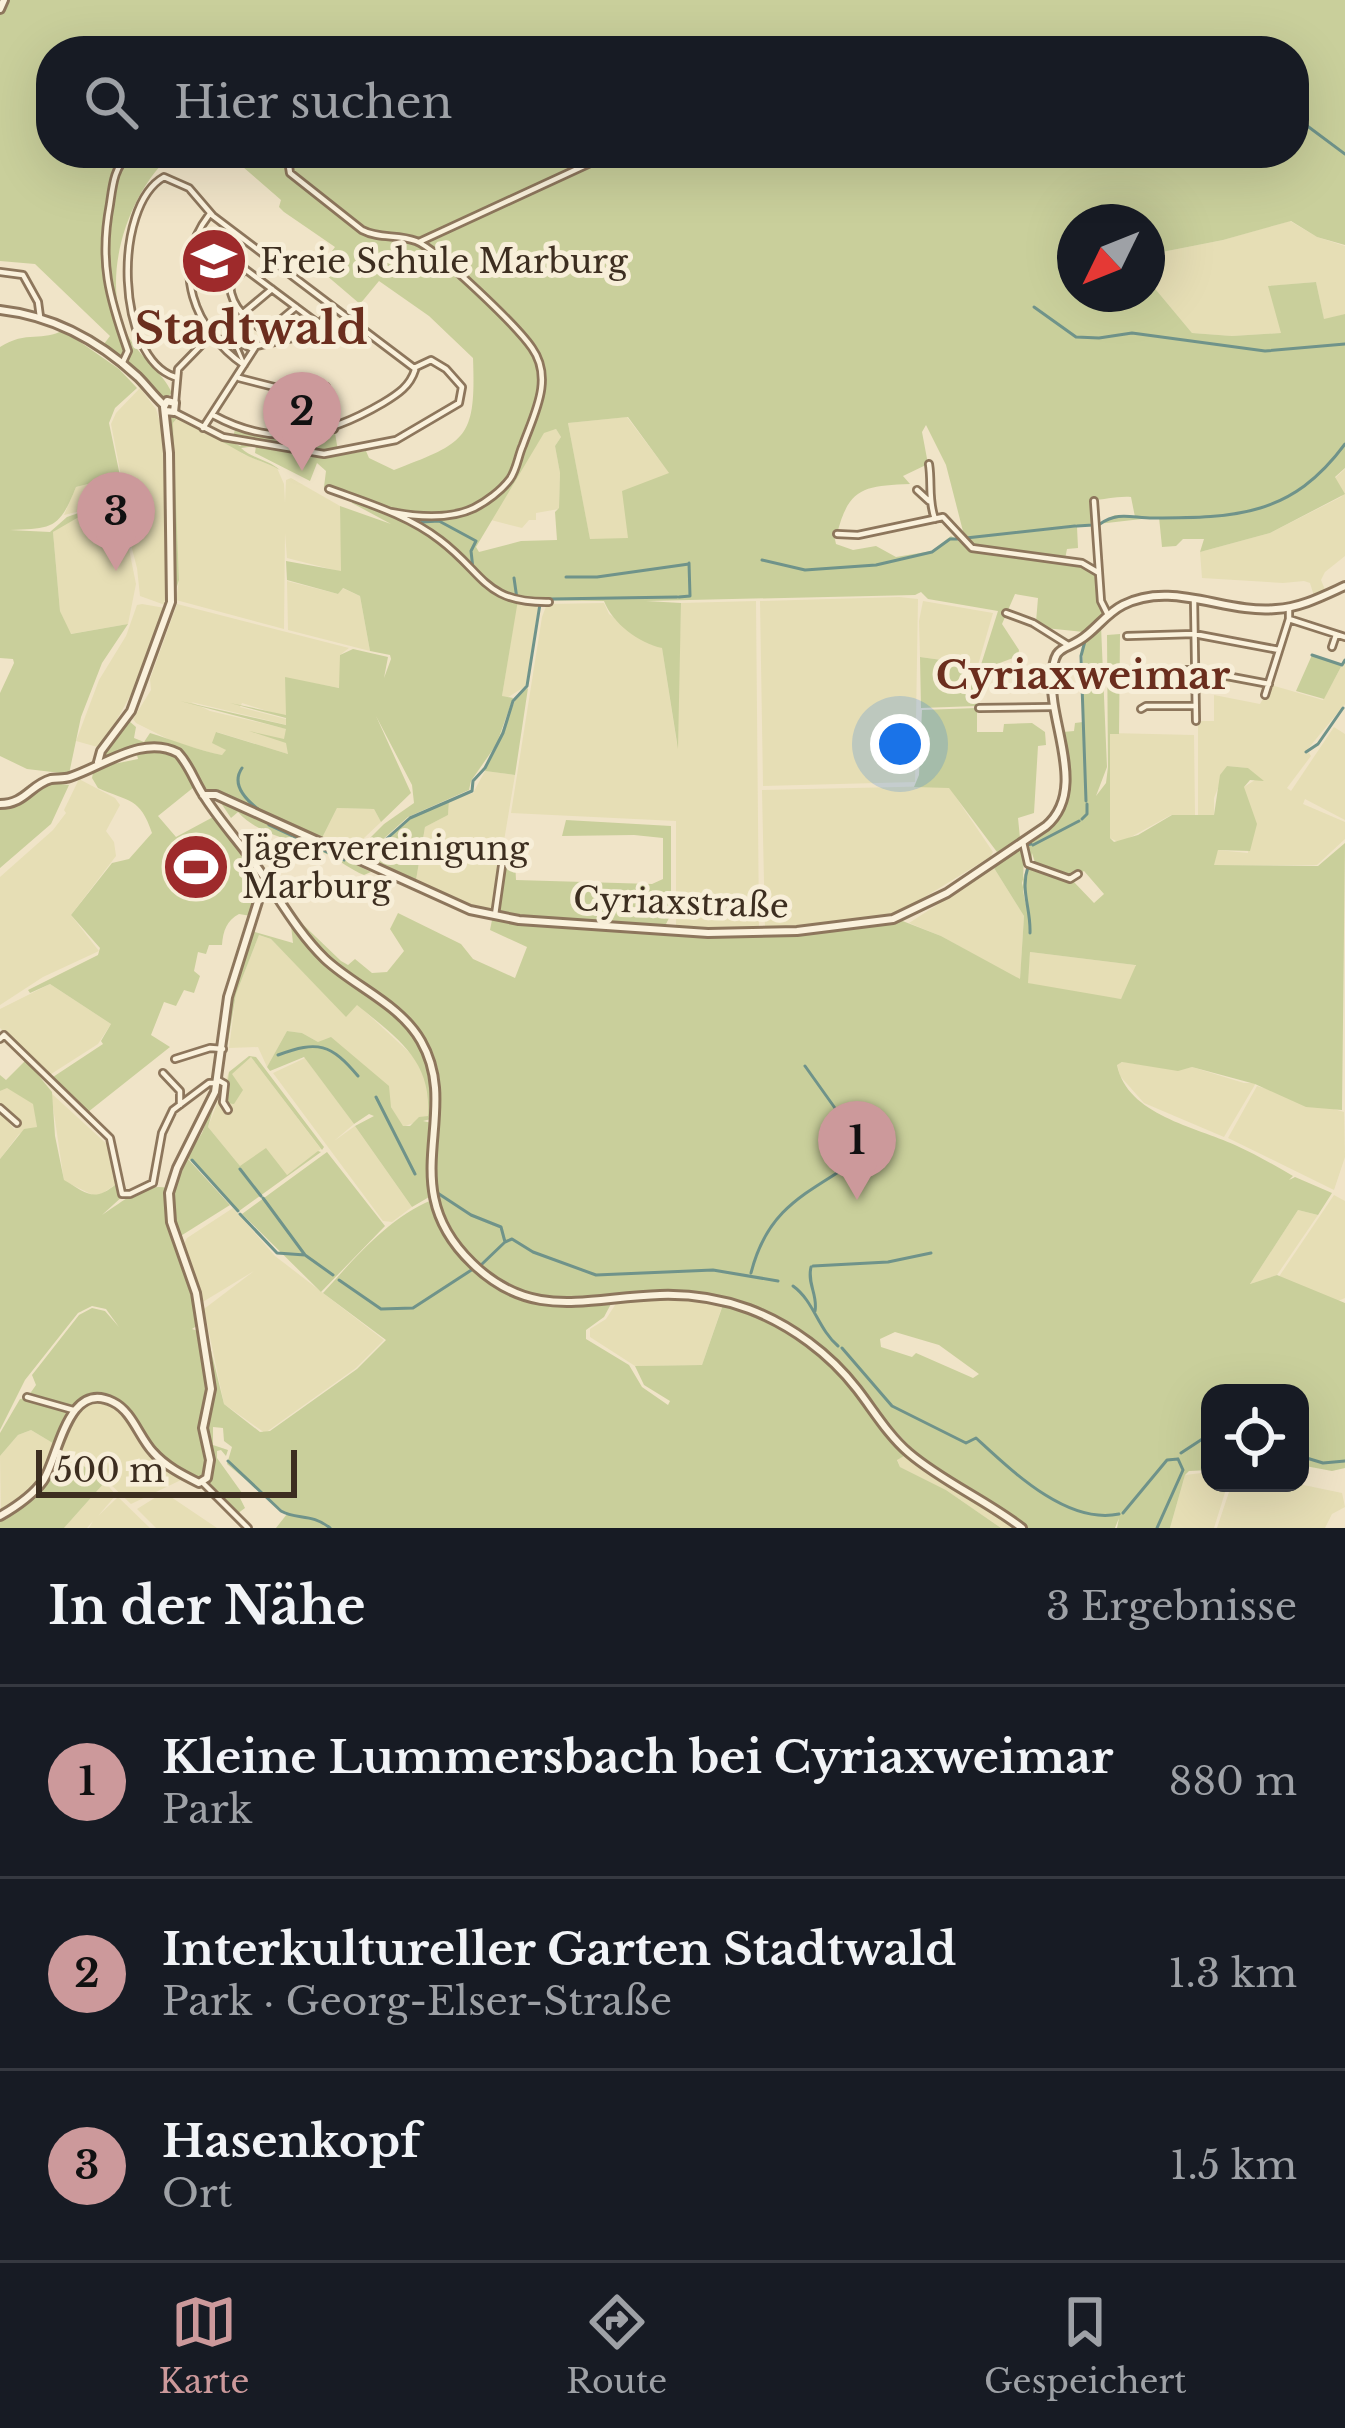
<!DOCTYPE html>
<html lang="de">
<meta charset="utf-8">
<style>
:root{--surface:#171b24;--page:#20242c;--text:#f1f3f6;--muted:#9ea1a6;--line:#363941;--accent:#cc999b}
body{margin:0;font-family:"Libre Baskerville",serif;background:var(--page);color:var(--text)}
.controls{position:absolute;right:36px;bottom:36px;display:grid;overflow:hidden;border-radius:24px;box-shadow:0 12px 48px #0002}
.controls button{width:108px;height:108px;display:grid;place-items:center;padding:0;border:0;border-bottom:3px solid var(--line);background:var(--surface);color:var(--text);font:60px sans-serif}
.compass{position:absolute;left:1057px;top:204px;width:108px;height:108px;border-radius:50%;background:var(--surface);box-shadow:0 12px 48px #0002;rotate:227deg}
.scale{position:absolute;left:36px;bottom:30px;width:261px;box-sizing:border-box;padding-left:12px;border:6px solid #3d2e20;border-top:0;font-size:33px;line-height:42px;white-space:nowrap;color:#3d2e20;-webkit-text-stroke:9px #f7eed8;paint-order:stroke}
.you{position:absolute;left:900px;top:744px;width:42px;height:42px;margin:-30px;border:9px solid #fff;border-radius:50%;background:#1a73e8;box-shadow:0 0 0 18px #1a73e833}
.badge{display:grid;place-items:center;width:78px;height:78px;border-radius:50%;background:var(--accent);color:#111;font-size:39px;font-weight:700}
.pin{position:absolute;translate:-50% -99px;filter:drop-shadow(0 3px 6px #0008)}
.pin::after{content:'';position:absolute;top:63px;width:42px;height:36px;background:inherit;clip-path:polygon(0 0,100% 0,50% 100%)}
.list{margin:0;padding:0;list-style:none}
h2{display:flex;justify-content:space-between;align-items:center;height:156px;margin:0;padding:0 48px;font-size:51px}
h2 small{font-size:39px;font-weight:400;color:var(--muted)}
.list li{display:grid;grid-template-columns:78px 1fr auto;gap:36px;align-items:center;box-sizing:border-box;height:192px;padding:0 48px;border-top:3px solid var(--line)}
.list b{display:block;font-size:45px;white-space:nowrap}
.list p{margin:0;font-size:39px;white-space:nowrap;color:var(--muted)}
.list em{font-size:39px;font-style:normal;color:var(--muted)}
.icon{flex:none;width:66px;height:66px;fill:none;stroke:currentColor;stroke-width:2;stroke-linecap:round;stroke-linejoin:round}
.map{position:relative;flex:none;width:1345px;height:1528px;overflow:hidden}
.search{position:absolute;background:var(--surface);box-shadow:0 12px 48px #0002;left:36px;right:36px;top:36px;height:132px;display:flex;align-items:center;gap:30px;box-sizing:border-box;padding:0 42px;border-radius:48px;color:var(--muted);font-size:45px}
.sheet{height:732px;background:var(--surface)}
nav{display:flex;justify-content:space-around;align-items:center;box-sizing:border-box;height:168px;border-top:3px solid var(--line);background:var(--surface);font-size:33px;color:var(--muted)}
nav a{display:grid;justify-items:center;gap:6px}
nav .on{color:var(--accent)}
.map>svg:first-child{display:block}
.farmland{fill:#e6deb5}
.green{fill:#c9cf9b;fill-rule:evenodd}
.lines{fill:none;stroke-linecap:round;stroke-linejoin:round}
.stream{stroke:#6f938a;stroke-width:3}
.pedestrian-casing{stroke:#8d765c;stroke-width:9}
.minor-casing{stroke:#8d765c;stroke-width:10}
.tertiary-casing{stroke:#8d765c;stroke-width:12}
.pedestrian{stroke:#faf1dc;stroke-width:3}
.minor{stroke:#faf1dc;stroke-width:4.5}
.tertiary{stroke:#faf1dc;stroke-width:6}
.labels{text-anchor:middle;stroke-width:10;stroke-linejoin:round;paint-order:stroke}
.poi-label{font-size:33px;fill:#3d2e20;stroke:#f7eed8;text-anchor:start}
.street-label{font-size:33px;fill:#3d2e20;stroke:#f7eed8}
.quarter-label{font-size:39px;font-weight:bold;fill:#6b2e1e;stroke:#f7eed8}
.district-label{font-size:45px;font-weight:bold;fill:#6b2e1e;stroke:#f7eed8}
</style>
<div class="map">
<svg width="1345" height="1528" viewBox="0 0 1345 1528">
<rect width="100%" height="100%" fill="#f0e4c8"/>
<path class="farmland" d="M1290 221 1317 237 1345 246V314L1324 320 1316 282 1269 286 1282 333 1232 336 1192 333 1147 279V255L1223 240Z
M140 388 156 409 162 429 168 564 165 605 140 596 137 568 125 522V500H119L136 584 128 624 70 634 60 611 53 532 74 517 118 502 64 515 76 487 121 476 111 424 116 413Z
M178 417 226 440 243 454 277 468 284 484 285 503 286 480 291 478 340 506 342 572 287 558 285 533 284 629 176 600 179 580 173 423Z
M627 417 670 474 633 488 629 539 590 540 568 423Z
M556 429 561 437 555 446 560 473 559 509 536 513V520H529L522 528 491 520 544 432Z
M1345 469V556L1325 572 1321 580 1326 592 1314 596 1310 583 1304 581 1283 583 1202 578 1200 552 1270 533 1341 497 1344 493 1335 478Z
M287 581 338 594 342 588 360 596 370 651 288 630Z
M899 597 918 599 915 782 763 786 760 601Z
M756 601 759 929 676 927V821L511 813 542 617 547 604 604 603 609 614 662 648 677 744 681 603Z
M923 601 993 613 978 665 920 657 919 621Z
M517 602 539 603 526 686 505 699 502 696Z
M142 604 165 608 134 689 101 748 76 741 99 680 126 636 137 605Z
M177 604 349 648 340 655V688L285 678 289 718 242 703 240 707 286 719 287 725 191 702 210 711 287 729 288 754 217 732 215 739 227 751 222 755 212 753 174 742 136 723 133 719 151 690 150 679Z
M1345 660V704L1307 750 1311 756 1287 788 1291 791 1334 727 1345 734V820L1305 799 1303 804 1345 822V839L1317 865H1213L1218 850 1248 853 1244 787 1255 780 1248 768 1227 766 1214 798V815H1198V721H1214V695L1260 704 1271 685 1323 700Z
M1110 733 1194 735 1195 815H1171L1120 843 1110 838Z
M485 771 515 775 492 913 462 906 415 886 425 827 448 815 449 801 473 793Z
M79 779 115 798 120 805 106 831 114 842 116 856 71 915 99 951 43 977 0 1005V877L53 830 66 813 64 810Z
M944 786 949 787 993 852 990 857 902 911 858 921 765 929 762 790Z
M337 808 374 809 381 822 348 853 321 840Z
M994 868 1024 916 1020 980 941 936 909 923Z
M259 935 271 939 346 1016 357 1004 410 1053 424 1069 429 1089V1117L403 1127 391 1107 318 1042 302 1033 287 1031 267 1067 258 1047 229 1048 236 994Z
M1030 952 1135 965 1137 968 1121 999 1064 992 1027 983Z
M50 984 111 1024 98 1044 48 1076 0 1028V1009Z
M251 1057 321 1149 287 1175 240 1166 208 1127 229 1072Z
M305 1058 354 1124 334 1141 355 1126 412 1207 392 1222 383 1221 273 1073Z
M1123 1062 1179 1070 1192 1067 1244 1083H1256L1224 1137 1144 1103 1120 1076 1117 1064Z
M1257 1086 1344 1112 1345 1157 1334 1190 1228 1138Z
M7 1087 34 1104 37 1127 19 1134 0 1159V1112L15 1130 17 1123 0 1107V1091Z
M51 1093 111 1148 116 1184 97 1197 64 1181Z
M1334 1195 1345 1201V1298L1338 1301 1278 1278Z
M233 1208 275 1256 384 1340 356 1368 265 1433 224 1404 204 1309 254 1271 201 1303 184 1244 187 1238Z
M1298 1210 1318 1215 1277 1275 1250 1284Z
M684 1297 723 1304 702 1365 635 1366 590 1337V1329L606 1319 617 1302Z
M105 1402 120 1411 147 1451 181 1480 131 1504 84 1459 54 1475 74 1415 87 1405Z
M31 1430 56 1445 41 1481 1 1513 0 1456 18 1435Z
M903 1450 1022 1528H1001L946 1490 900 1467 897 1459 904 1456Z
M1210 1472V1483H1228L1214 1528H1170L1185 1475Z
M105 1482 116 1495 98 1516 118 1497 150 1528H89L93 1521 87 1528H64Z
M1232 1483H1294L1342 1493 1345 1507 1332 1514 1325 1528H1217Z
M161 1494 171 1497 217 1528H156L137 1509Z"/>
<path class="green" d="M0 0H1345V245L1317 237 1291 221 1223 240 1147 255V222H1075V294H1147V279L1192 333 1232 336 1281 333 1268 286 1316 282 1324 319 1345 314V468L1335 477 1345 494 1270 533 1200 552 1204 539H1183L1176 546 1162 547 1159 517 1098 524 1115 515 1135 517 1131 497C1116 496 1105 500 1091 500L1097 523 968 538 1077 527 1078 548 1067 549 1065 559 975 547 965 539 946 465 926 425 922 432 928 464 903 476 910 484C864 486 849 487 837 534L834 535 836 544 853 550 876 546 896 557 932 551 951 536 975 552 1082 566 1097 575 1102 615 1084 632 1045 628 1036 622 1038 598 1015 594 1002 624 1019 650 1018 656 979 671 998 611 928 599 921 592 915 595 646 601 681 603 678 749 662 648C639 643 613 624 604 601L518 600 502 696 513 698 498 740 517 696 528 688 515 775 485 771 496 745 471 781 469 790 408 817 363 857 354 854 384 824 414 803 412 785 376 716 411 793 381 822 374 809 337 808 321 840 217 792 204 788 198 791 194 787 158 816 176 837 215 816 263 883 251 916 239 914C227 920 223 931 222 945H209L206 954 198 952 194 971 200 976 194 993 184 990 176 1006 164 1002 151 1035 170 1047 88 1112 52 1081 53 1077 103 1044 101 1041 111 1024 50 984 30 993 28 990 98 955 100 948 71 915 112 863 129 859 152 833C140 797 129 802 98 788L92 778 94 768 138 759 136 751 105 757 103 753 129 721 136 727 134 738 144 742 150 733C173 740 197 750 222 755L226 750 212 743 216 732 288 754 286 743 249 731 284 739 286 729 180 701 286 725V718L230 703 286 715 285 677 339 688 340 655 353 649 388 657 384 678 391 659 390 655 370 651 360 596 343 588 338 594 287 580 286 561 341 571 340 506 391 524 352 503 353 498 324 487 326 471 317 463 310 481 255 453 256 446 241 448C251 458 269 460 280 470 269 463 254 460 242 453 221 441 200 429 178 417L173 423 179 580 173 599 169 419 177 415 240 446 246 442 304 455 330 457 366 451 369 458 394 470C467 442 476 439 473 358L429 316 379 281 360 304 319 269 335 247 284 212 279 207 281 200 227 153H1294V51H51V153H173C128 192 99 278 127 334 139 357 162 371 172 393L163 400 104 344 110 336 35 264 0 261ZM628 417 669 473 622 491 628 538 590 539 568 423ZM556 429 561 437 555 446 560 473 559 508 555 512 557 540 521 541 479 552 476 547 544 433Z
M63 330 119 369 137 388 115 408 109 423 120 476 76 487C59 530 52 528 10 530L50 532 67 517 96 507 53 532 60 611 71 634 128 624 102 663 81 717 69 774 27 769 0 756V693L14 663 13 659 0 658V347C26 330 44 342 63 330Z
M235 430 276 439 335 433 338 451H302L233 436Z
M1101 626 1107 767 1096 796 1106 783 1108 767 1107 635 1120 634 1119 734H1110V838L1114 842 1138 835 1172 815H1214L1220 775 1227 766 1248 768 1264 781 1250 780 1244 787 1257 824 1250 851 1218 850 1214 865 1318 866 1345 843 1342 1110 1306 1107 1255 1084 1192 1067 1178 1071 1122 1062 1117 1065C1127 1115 1196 1127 1235 1145 1255 1154 1274 1165 1293 1176L1289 1180 1295 1177 1332 1193 1318 1215 1298 1210 1250 1284 1277 1275 1345 1303V1468L1332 1471 1300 1465V1393H1210V1470L1189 1471 1185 1475 1170 1528H1117L1119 1518 1115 1528H1028L921 1458 882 1417 878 1420 903 1450 904 1456 897 1460 900 1467 946 1490 1001 1528H276L287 1514 227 1464 232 1447 224 1441 223 1428 213 1427V1445L228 1450 226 1456 221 1450 217 1451V1458L242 1493 239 1496 245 1508 237 1514 209 1482 212 1465 205 1426 213 1387 206 1330 224 1404 260 1432 270 1431 357 1369 386 1340 323 1293C354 1259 388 1218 432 1200 464 1287 521 1314 612 1302L604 1317 586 1330V1339L629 1365 642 1387 668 1405 670 1401 644 1385 635 1366 702 1365 725 1299C603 1269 498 1361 436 1193L412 1207 355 1126 374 1116 369 1114 354 1124 304 1057 270 1071 267 1067 287 1031 302 1033 318 1042 331 1037 389 1086 391 1107 403 1126H410L419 1117 428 1116C432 1060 397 1038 357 1005L346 1017 271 939 259 935 236 994 227 1048 233 985 251 931 293 943 290 917C304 938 319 958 338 974 394 1022 442 1030 431 1119L423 1121 436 1124C457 1039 398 1014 342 969 322 953 306 935 292 914L341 961 348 965 355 959 372 973 387 972 404 951 390 929 398 913 461 944 473 959 515 978 527 947 490 930 492 920 736 936 858 929 900 920 941 936 1020 979 1024 916 994 868 1022 848C1027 876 1017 884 1030 915L1022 883 1027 865 1073 881 1094 903 1104 894 1084 871 1071 877 1036 866 1032 853V864L1028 863 1025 845C1035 836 1048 830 1057 819 1074 799 1067 758 1063 732L1074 731 1075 723 1083 722V642ZM1030 952 1135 965H1136L1121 999 1028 983ZM895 1332 939 1345 979 1374 973 1378 916 1353 912 1357 881 1347 880 1339Z
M1312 655 1342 665 1324 699 1296 691Z
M920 657 978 665 977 706 921 708Z
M977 708V732H1003L1004 724 1032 723 1045 732 1046 745 1038 746 1034 813 1018 818 1020 838 997 852 949 788 914 787 919 775 922 710Z
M61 780V784L69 785 51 824 0 868V805C26 806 37 784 61 780Z
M219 800 371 872 364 875C351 870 341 861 329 855 299 840 260 837 238 812L231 818Z
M449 801 448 815 425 827 415 886 365 859 410 819Z
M566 820 671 826V914L665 926 499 913 503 869 510 861H515L516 880 652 884 663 879V838L634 835 562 836Z
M249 1056 256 1057 324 1147 322 1150 251 1057 232 1074 243 1090 234 1104 225 1103 229 1072Z
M26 1060 52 1092 55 1136 64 1180C86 1193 94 1203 116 1184L124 1195 102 1215C120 1203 145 1182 167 1188 165 1232 190 1280 198 1325L192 1329 198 1331 208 1392 200 1431 207 1464 200 1479 181 1471 155 1452 118 1401 101 1396 72 1407 29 1395 36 1385 32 1375 79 1315 92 1308 105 1311 119 1327 106 1309 92 1306 78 1313 25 1380 0 1430V1159L24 1129 37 1127 33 1104 7 1088 0 1091V1075L6 1080Z
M220 1085 208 1127 240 1166 266 1148 287 1175 318 1151 321 1152 239 1211 187 1157 202 1133Z
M327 1152 385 1226 321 1292 242 1214Z
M188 1159 230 1205 179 1237C169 1210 166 1181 188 1159Z
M26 1398 70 1412 56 1445 31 1430 18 1435 0 1456V1433L20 1399Z
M81 1464 105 1482 64 1528H0V1518L46 1483Z"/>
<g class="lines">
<path class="stream" d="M1294 116 1345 154
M1034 307 1076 337 1099 338 1132 333 1265 351 1345 344
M422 522 439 521 476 541 471 551 473 569
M1100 524C1118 511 1132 518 1153 518 1236 518 1292 516 1345 444
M1077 526 1093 525
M966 538 1075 526
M762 560 805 570 876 565 932 552 950 539H959
M566 577H597L689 564
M514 578 517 599
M679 597 690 596 689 563
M551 599 677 597
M1085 641 1081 656 1086 801
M1312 655 1342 665 1345 660
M1306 752 1318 744 1343 708
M242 768C231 784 245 799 258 809
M1082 819 1087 814V804
M269 825 344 860
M1033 845 1079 821
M1028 856 1027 845 1031 844
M365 858 410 818 472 791 473 781 485 768 503 733 513 701 527 686 540 604
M1028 867C1020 890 1031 908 1030 933
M278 1055C318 1040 331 1044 358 1076
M376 1097 415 1174
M192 1160 238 1211
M240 1169 261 1196
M436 1192 471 1215 501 1227 505 1242 512 1239 533 1252 596 1275 713 1270 778 1281
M263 1198 305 1255 333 1275
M240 1214 277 1253 305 1255
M481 1265 505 1242
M813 1266 888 1262 931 1253
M811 1267C807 1284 818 1295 815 1311
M751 1273C769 1202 813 1192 867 1153L805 1066
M339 1280 381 1309 413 1308 473 1269
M793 1286C814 1301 818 1329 838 1346
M842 1348 892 1406 966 1443 976 1438C1012 1471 1067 1525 1119 1514
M1181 1453 1210 1434
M1300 1456 1323 1463 1345 1461
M228 1461 281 1511C296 1520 312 1513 330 1528
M1123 1513 1167 1460 1178 1459
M1157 1528 1183 1470 1178 1459"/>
<g class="pedestrian-casing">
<path id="pedestrian" d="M228 327 244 364
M215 339 235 340 251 349"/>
</g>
<g class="minor-casing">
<path id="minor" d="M287 153 290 173 362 230C379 239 398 234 416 241 438 250 517 326 532 348 554 379 534 414 523 445 518 456 517 469 510 479 501 491 486 502 474 508 449 520 417 517 391 512
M209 215C169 267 195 331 244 365
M419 242 612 153
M0 272 23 275 38 302 40 317
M242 314 272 289
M266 332 296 307
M268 342 266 332C248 320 232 309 230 286L245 269 320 325
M122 364 128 351C109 297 99 262 110 204 113 183 114 169 129 153
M175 377C116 358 112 206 164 177L189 188 213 216 414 368
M239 378 290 391 326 387 334 429
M175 403 178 369 211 335
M174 412 223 437 324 454 396 440 459 403 462 387 446 369 431 360 414 368
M213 415C275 449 327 436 383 403 398 394 410 386 415 370
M203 428 256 346 306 335 333 311
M929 464C932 483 928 500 935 519
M329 489C367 503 408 515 440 540 485 574 484 603 549 602
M917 490 929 501
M1094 501 1101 601 1108 615
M837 534 858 535 943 517 972 548 1082 563 1099 573
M1194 599 1196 721
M1006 613 1033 623 1068 645
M1289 619 1345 637
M1127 636 1194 634 1279 650
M1332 647 1336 635
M1130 670H1195L1269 684
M1265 695 1289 619V607
M979 708 1052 707
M1141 709 1146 706H1195
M1023 842 1028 864 1070 879 1078 874
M495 915 503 859 510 855
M0 1039 4 1035 110 1138 122 1194H130L153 1183
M175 1059 210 1048 223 1049
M163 1073 180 1091V1105
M218 1080 225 1084 223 1102 228 1110
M0 1108 17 1123
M153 1183 162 1133 173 1110 209 1083H217
M27 1397 73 1410
M203 1483 248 1528"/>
</g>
<g class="tertiary-casing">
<path id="tertiary" d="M0 9 4 0
M0 310C54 316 98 340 138 377 147 386 154 396 164 405
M98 762 101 751 131 711 171 602 169 453 164 407 167 401 175 403 174 412 166 411
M203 795H216L470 910 519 920 708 933 797 931 893 919 947 893 1046 826C1088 790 1049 724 1052 678 1054 640 1065 654 1088 634 1100 624 1109 612 1123 605 1172 580 1225 614 1276 609 1300 608 1323 596 1345 586
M0 804C25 804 30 785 51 779 57 778 64 779 70 777 104 766 143 734 178 753 191 767 195 784 206 799 221 822 239 842 255 864 278 896 297 932 325 959 355 987 400 1004 421 1041 463 1114 392 1186 472 1263 532 1322 587 1297 660 1295 690 1294 721 1299 749 1309 791 1325 830 1354 857 1389 874 1411 888 1435 909 1453 943 1482 986 1500 1022 1528
M0 1516C14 1508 33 1495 43 1481 59 1457 67 1379 113 1402 132 1411 139 1437 153 1452 165 1466 183 1475 199 1483L207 1478 210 1460 203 1428 211 1389 196 1293 171 1222 169 1193 177 1168 215 1092 228 997 261 892 268 882"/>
</g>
<use href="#pedestrian" class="pedestrian"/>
<use href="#minor" class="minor"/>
<use href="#tertiary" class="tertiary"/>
</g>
<defs>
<g id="school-disc" transform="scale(3.45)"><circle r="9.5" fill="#9e2a2b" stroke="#f7eed8"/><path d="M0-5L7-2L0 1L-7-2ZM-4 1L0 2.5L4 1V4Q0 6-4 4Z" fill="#fff"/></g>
<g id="stadium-disc" transform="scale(3.45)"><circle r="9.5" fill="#9e2a2b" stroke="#f7eed8"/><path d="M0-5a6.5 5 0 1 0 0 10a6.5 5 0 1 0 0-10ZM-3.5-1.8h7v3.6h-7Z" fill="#fff"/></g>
</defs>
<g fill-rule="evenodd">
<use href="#school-disc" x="214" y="261"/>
<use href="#stadium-disc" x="196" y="867"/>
</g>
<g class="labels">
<g class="poi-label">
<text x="260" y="273">Freie Schule Marburg</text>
<text x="242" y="860">Jägervereinigung<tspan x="242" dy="38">Marburg</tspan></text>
</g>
<g class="street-label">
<text transform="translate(681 902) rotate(2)" y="12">Cyriaxstraße</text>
</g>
<g class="quarter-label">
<text x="1083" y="689">Cyriaxweimar</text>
</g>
<g class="district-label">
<text x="251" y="344">Stadtwald</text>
</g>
</g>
</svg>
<div class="controls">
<button><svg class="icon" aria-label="locate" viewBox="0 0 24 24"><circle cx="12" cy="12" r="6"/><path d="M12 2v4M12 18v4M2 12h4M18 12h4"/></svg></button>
</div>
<svg class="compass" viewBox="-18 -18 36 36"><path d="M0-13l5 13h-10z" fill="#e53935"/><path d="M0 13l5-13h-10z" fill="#9ea1a6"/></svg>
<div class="scale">500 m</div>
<div class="you"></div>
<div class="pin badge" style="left:857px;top:1200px">1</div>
<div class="pin badge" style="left:302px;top:471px">2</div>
<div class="pin badge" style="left:116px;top:571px">3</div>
<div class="search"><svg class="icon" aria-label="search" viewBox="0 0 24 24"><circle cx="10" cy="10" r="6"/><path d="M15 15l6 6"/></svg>Hier suchen</div>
</div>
<section class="sheet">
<h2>In der Nähe<small>3 Ergebnisse</small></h2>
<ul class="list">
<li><span class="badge">1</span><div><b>Kleine Lummersbach bei Cyriaxweimar</b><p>Park</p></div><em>880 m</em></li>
<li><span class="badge">2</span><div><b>Interkultureller Garten Stadtwald</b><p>Park · Georg-Elser-Straße</p></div><em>1.3 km</em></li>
<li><span class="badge">3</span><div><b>Hasenkopf</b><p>Ort</p></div><em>1.5 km</em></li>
</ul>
</section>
<nav>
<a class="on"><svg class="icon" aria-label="map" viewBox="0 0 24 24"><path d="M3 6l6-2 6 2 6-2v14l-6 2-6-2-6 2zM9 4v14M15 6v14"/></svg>Karte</a>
<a><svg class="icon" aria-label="directions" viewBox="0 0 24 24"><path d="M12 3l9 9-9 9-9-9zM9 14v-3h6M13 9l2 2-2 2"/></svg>Route</a>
<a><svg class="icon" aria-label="saved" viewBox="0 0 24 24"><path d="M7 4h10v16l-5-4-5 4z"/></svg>Gespeichert</a>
</nav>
